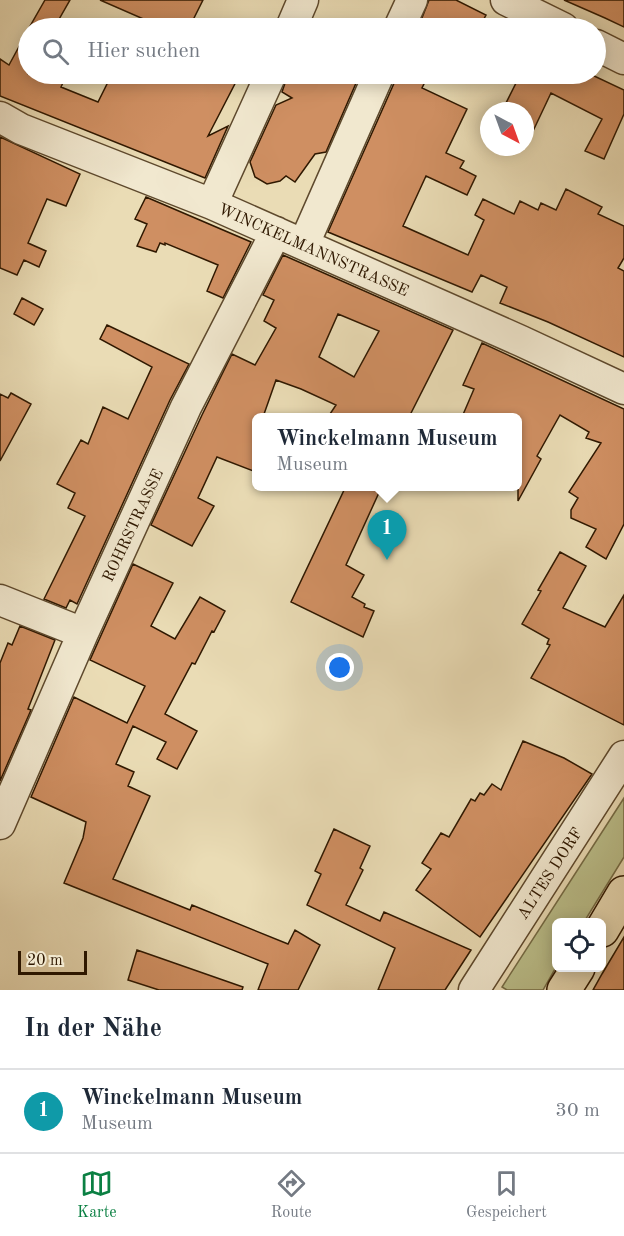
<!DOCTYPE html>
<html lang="de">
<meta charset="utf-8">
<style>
:root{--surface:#fff;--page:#f6f6f7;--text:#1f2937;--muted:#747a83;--line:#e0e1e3;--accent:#0b8043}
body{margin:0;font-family:"Old Standard TT",serif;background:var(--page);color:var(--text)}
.controls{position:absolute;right:18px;bottom:18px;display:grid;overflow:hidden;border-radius:9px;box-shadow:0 3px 15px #0003}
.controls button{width:54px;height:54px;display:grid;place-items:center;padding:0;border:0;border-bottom:2px solid var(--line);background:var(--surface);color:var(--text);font:30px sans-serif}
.compass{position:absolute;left:480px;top:102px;width:54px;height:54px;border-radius:50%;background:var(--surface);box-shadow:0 3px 15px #0003;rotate:139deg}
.scale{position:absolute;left:18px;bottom:15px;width:69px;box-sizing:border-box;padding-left:6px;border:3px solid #2f1800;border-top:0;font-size:16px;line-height:21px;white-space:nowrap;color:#2f1800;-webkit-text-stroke:4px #f1e8cf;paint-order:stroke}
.you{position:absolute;left:340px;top:668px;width:21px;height:21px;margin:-15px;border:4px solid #fff;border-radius:50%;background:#1a73e8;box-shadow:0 0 0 9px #1a73e833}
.badge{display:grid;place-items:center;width:39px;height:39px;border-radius:50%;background:var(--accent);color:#fff;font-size:20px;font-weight:700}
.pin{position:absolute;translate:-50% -50px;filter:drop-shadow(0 2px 3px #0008)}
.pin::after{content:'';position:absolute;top:32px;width:21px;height:18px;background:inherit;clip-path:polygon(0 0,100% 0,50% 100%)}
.popup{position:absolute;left:252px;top:413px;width:270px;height:78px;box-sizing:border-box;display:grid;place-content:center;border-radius:9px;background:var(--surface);filter:drop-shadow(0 2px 4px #0005);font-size:20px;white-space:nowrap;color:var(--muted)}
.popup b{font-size:22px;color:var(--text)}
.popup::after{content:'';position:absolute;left:50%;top:100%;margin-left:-12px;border:12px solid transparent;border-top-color:var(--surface)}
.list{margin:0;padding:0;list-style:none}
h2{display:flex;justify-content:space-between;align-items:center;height:78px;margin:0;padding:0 24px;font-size:26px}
h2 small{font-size:20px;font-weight:400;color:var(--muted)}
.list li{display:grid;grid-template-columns:39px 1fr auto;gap:18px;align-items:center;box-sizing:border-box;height:84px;padding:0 24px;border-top:2px solid var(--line)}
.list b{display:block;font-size:22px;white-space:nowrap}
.list p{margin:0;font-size:20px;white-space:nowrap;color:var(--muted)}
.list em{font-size:20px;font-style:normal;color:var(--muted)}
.icon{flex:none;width:33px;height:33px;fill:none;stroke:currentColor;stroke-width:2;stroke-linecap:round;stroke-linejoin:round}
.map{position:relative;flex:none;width:624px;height:990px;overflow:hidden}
.search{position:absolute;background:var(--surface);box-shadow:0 3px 15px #0003;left:18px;right:18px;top:18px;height:66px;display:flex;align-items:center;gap:15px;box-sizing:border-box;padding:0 21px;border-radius:33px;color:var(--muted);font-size:22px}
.sheet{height:162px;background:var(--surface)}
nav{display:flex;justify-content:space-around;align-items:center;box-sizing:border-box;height:84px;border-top:2px solid var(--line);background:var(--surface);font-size:16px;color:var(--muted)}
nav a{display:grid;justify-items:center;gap:3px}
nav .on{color:var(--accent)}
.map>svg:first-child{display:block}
.green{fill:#bbbf8b;stroke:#756c46;stroke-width:1.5}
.building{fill:#cf8f62;stroke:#2f1800;stroke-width:1.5;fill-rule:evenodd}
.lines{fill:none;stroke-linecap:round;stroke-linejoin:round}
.minor-casing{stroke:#5e492d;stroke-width:33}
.major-casing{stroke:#2f1800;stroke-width:36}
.minor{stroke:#f1e8cf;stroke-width:30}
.major{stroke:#eadcb5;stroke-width:33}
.labels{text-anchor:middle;stroke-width:4.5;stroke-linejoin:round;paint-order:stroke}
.street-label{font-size:16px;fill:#2f1800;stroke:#f1e8cf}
</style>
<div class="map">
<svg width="624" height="990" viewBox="0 0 624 990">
<rect width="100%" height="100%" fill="#eadcb5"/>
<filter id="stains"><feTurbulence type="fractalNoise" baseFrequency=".00333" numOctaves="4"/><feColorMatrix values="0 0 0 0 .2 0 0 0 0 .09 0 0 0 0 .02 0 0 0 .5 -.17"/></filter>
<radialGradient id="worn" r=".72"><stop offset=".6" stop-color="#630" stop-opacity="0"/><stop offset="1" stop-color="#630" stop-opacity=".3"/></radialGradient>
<path class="green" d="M624 798V857L584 922H556V967L543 990H507L502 987Z"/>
<path class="building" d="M45 0H70L54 28H29Z
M100 0H203L189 28H164Z
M429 0H456L486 15 479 28H418Z
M564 0H624V27L605 18Z
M28 30V74H67L61 87 98 102 112 74H240L208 136 228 126 205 178 0 96V59L9 65Z
M288 74H360L326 152 315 154 295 182 286 176 280 181 267 184 255 177 250 162 276 105 292 98 282 92Z
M396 74H429L422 88 467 109 446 153 464 161 460 168 476 176 467 195 426 176 403 226 468 255 484 220 475 215 483 199 514 214 520 201 538 210 541 203 556 210 566 189 602 207 598 214 624 226V258L618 268 624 271V357L548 322 500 303 507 287 481 275 472 292 328 232 395 81Z
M513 74H590L624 90V114L604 159 585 151 602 119 551 93 525 148V111H502L519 77Z
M0 137 80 174 66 206 47 199 28 243 46 251 39 267 24 260 17 275 0 268Z
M146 197 251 242 223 298 207 291 218 265 165 243V245L160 243 156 252 137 246 147 224 135 219Z
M283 255 453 330 409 417H328L336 405 301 389 276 380 263 417H256V472L217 457 198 498 214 506 192 546 151 525 202 415 232 354 255 365 276 328 264 321 274 300 263 295ZM338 314 379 331 354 377 319 357Z
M22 298 43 309 34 325 14 314Z
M107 325 189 364 170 400 77 604 70 600 66 608 44 599 85 516 68 508 75 493 57 484 81 440 88 444 103 407 128 419 152 367 100 339Z
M482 343 624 409V524L606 559 586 547 596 529 571 518V510L578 498 569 492 601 443 586 438 589 432 560 415 537 456 541 459 518 501V417H462L474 389 463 385Z
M11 393 31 404 0 461V394L8 398Z
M346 486H382L346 565 364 575 352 597 365 604 364 607 374 611 363 637 291 602Z
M560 552 586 566 563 608 605 627 624 595V725L531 678 550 645 547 644 549 639 522 624 541 591 538 590Z
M133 564 173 583 151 626 175 639 200 597 225 611 214 632 212 631 195 664 192 663 165 714 197 731 177 769 157 759 166 742 133 726 116 764 134 772 128 786 150 796 113 879 190 910 192 905 288 944 295 930 320 945 298 990H258L268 964 64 883 83 838 86 822 31 797 74 697 127 723 145 686 90 660Z
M20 626 55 640 28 709 31 710 0 781V663L8 643 12 645Z
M523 741 564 758 592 774 480 937 416 890 431 869 422 863 441 833 449 837 471 799 475 801 480 793 484 795 492 784 501 790Z
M334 829 370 846 360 868 363 870 346 905 380 921 384 912 471 950 445 990H378L395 948 307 905 321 874 315 871Z
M624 937V990H593L602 974Z
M137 950 243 987 242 990H159L128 980Z"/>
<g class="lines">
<g class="minor-casing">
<path id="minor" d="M506 0 563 28
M291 28 303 0
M399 28 412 0
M596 45 624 59
M0 117 21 129 212 204 521 341 624 389
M212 204 271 74
M304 244 379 74
M0 600 83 633
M0 824 83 633 186 407 276 232
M474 990 624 756"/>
</g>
<g class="major-casing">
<path id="major" d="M602 930 624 893
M564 990 578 968"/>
</g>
<use href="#minor" class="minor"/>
<use href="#major" class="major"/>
</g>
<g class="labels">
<g class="street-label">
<text transform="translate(314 249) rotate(24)" y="6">WINCKELMANNSTRASSE</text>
<text transform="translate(132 525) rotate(-65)" y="6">ROHRSTRASSE</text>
<text transform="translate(549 873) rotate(-57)" y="6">ALTES DORF</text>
</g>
</g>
<rect width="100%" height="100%" filter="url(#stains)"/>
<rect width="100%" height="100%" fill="url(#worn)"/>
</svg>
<div class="controls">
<button><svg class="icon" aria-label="locate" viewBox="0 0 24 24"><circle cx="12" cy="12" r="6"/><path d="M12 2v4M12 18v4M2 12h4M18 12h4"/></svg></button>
</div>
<svg class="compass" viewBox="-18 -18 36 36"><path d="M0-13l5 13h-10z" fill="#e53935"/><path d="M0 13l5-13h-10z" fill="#747a83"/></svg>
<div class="scale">20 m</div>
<div class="you"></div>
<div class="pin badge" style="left:387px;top:560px;background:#0f9aa8">1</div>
<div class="popup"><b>Winckelmann Museum</b>Museum</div>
<div class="search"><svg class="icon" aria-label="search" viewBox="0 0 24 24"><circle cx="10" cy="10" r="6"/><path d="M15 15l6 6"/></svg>Hier suchen</div>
</div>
<section class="sheet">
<h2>In der Nähe<small></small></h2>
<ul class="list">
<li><span class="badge" style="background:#0f9aa8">1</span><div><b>Winckelmann Museum</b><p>Museum</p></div><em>30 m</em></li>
</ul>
</section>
<nav>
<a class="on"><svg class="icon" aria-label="map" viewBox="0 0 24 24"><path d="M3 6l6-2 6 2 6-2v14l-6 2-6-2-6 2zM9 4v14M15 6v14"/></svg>Karte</a>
<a><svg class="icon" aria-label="directions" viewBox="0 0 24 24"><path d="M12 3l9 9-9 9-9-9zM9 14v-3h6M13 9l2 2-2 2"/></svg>Route</a>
<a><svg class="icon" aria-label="saved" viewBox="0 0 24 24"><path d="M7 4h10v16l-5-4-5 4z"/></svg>Gespeichert</a>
</nav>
